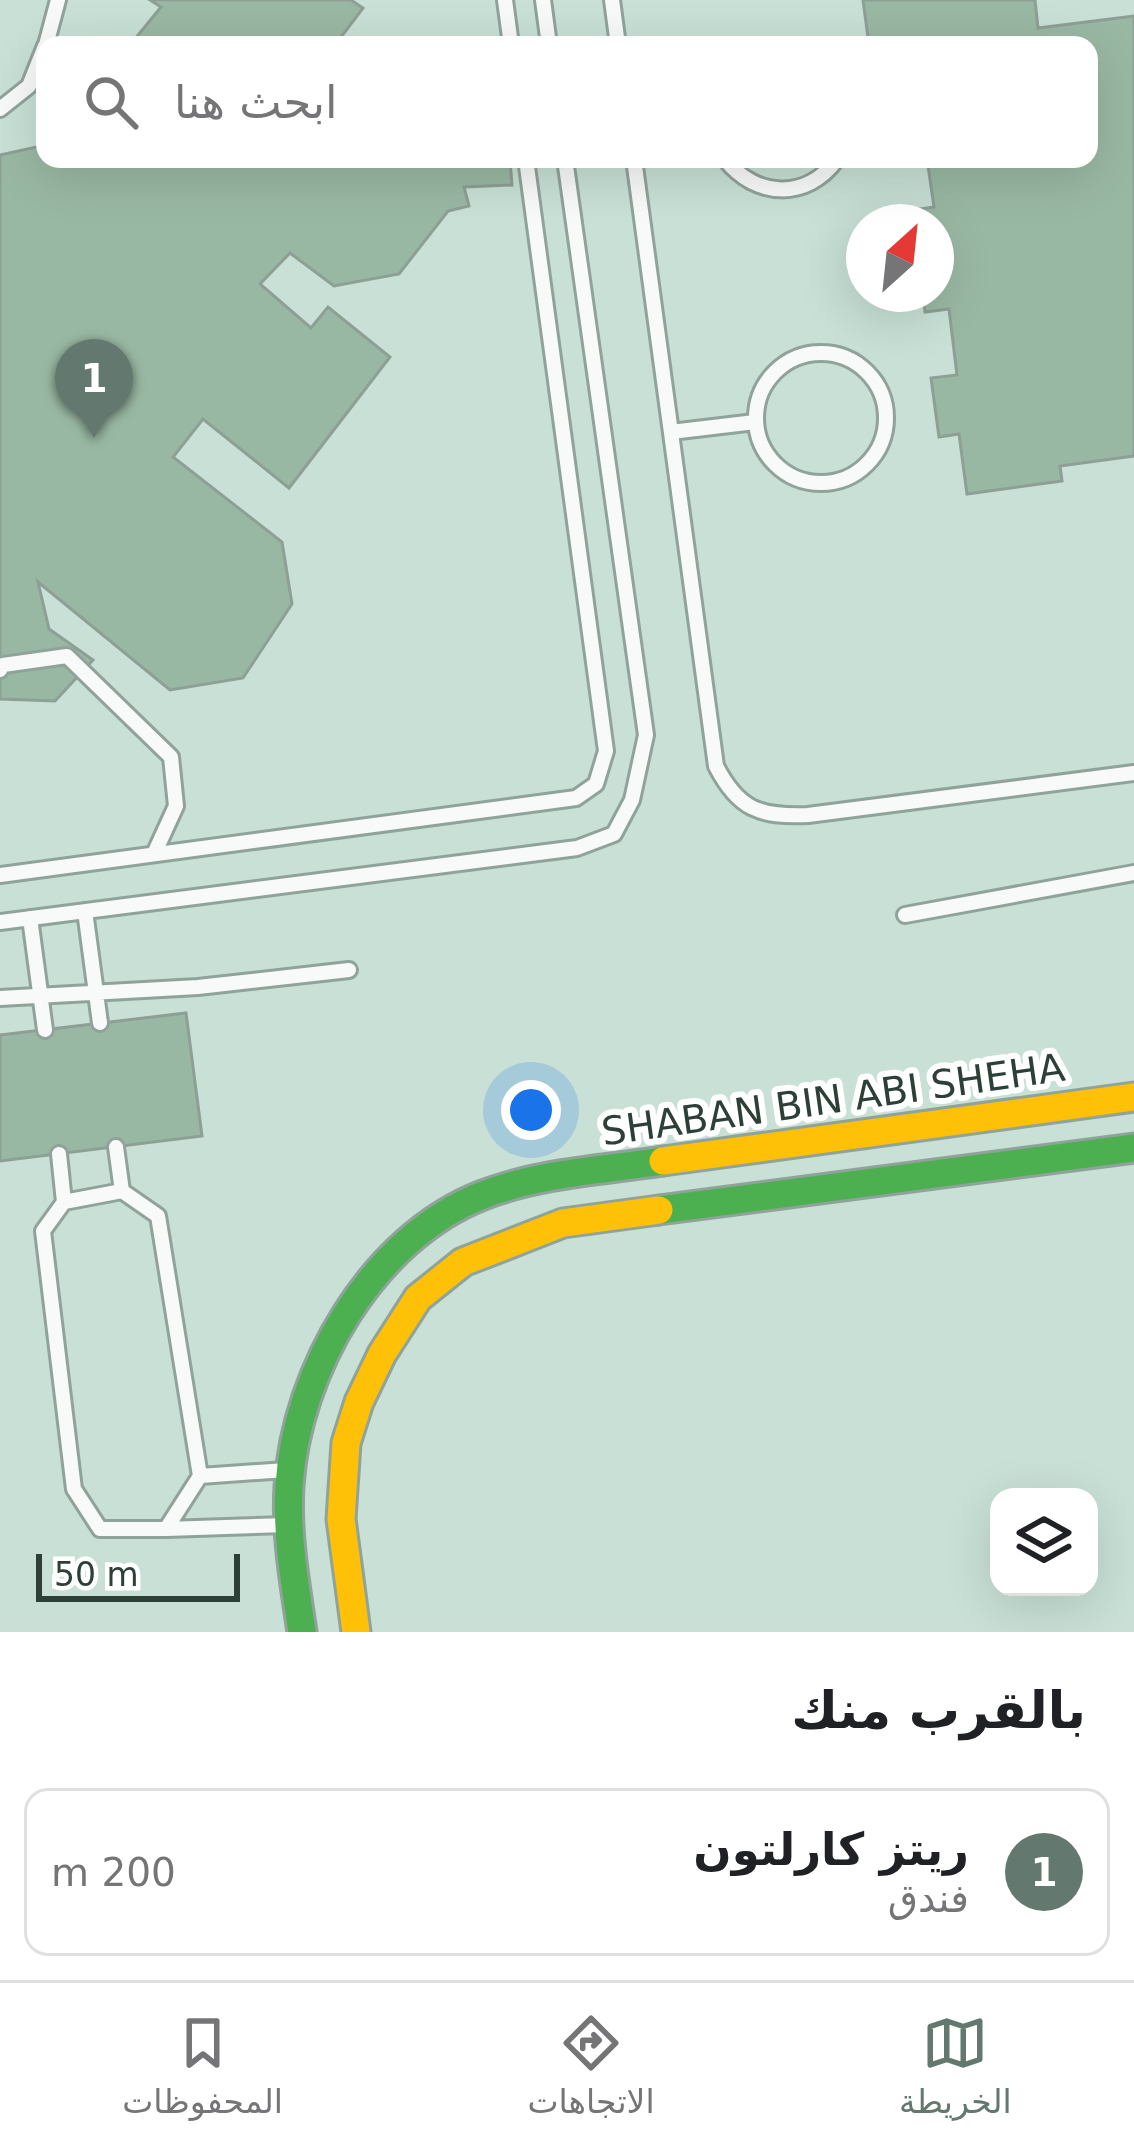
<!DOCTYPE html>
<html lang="ar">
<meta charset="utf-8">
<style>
:root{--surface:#fff;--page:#f2f2f2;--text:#202124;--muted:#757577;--line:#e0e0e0;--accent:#63786f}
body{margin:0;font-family:"DejaVu Sans",Cairo,sans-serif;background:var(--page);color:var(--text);direction:rtl}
.controls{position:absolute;right:36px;bottom:36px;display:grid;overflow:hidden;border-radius:24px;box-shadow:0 12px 48px #0002}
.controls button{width:108px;height:108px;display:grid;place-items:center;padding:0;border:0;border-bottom:3px solid var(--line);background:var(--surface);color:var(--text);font:60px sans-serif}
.compass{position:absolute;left:846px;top:204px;width:108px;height:108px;border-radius:50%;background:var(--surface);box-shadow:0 12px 48px #0002;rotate:27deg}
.scale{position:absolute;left:36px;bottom:30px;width:204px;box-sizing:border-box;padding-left:12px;border:6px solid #2d4038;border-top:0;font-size:33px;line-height:42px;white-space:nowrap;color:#2d4038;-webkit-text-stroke:9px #fff;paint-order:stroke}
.you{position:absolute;left:531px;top:1110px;width:42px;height:42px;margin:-30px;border:9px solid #fff;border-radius:50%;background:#1a73e8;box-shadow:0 0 0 18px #1a73e833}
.badge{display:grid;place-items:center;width:78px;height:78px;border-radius:50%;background:var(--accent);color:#fff;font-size:39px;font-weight:700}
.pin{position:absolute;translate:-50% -99px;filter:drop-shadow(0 3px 6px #0008)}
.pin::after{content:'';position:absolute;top:63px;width:42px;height:36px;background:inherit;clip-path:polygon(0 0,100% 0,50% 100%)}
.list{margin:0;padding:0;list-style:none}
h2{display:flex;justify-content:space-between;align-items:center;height:156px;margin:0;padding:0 48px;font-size:51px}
h2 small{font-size:39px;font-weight:400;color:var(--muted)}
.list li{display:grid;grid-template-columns:78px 1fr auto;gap:36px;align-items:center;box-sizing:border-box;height:168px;margin:0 24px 24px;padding:0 24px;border:3px solid var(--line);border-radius:24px}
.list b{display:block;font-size:45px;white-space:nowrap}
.list p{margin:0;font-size:39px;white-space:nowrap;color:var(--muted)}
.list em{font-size:39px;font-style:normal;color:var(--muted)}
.icon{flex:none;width:66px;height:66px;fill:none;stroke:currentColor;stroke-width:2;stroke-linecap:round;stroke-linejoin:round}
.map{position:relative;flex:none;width:1134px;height:1632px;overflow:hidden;direction:ltr}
.search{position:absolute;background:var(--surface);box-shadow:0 12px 48px #0002;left:36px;right:36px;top:36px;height:132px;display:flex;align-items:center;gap:30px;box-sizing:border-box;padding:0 42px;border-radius:24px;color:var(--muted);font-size:45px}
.sheet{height:348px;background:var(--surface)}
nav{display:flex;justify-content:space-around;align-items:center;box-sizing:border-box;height:168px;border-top:3px solid var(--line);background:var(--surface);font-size:33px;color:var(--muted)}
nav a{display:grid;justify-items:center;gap:6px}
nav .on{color:var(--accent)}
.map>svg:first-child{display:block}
.building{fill:#99b8a3;stroke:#8e9f95;stroke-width:3}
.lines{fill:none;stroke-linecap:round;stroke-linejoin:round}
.lane-casing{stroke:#90a39b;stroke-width:20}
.fast-casing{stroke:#90a39b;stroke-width:33}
.slow-casing{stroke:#90a39b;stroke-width:33}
.lane{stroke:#f7faf9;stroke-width:14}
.fast{stroke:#4caf50;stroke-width:27}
.slow{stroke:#ffc107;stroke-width:27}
.labels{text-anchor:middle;stroke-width:12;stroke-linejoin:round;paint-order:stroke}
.street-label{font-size:39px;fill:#2d4038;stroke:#fff}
</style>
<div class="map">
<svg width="1134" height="1632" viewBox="0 0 1134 1632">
<rect width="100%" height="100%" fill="#c8e0d6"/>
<path class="building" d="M150 0H351L363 8 335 45H130L161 7Z
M863 0H1035L1038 28 1134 16V456L1060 466 1062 481 967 494 959 434 939 437 931 378 957 375 949 309 925 312 923 294H936V222H913L912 210 934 207 927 159H1089V45H869Z
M45 145V159H510L512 185 464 187 469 206 448 211 399 274 334 286 290 253 260 284 311 328 328 307 390 357 289 488 203 419 173 457 282 542 292 604 243 678 170 690 38 582 49 629 93 660 55 701 0 699V155Z
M186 1013 202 1136 0 1161V1035Z"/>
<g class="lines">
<g class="lane-casing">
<path id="lane" d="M505 0 511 45
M543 0 549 45
M612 0 618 45
M46 45 58 0
M0 109 29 86 45 46
M634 159 716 766C738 809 759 817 808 815L1134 773
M725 159C755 198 807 201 837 159
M756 418a65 65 0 1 1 130 0a65 65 0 1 1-130 0Z
M671 432 755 422
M0 670 3 665 67 656 171 757 176 806 154 854
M0 875 576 798 596 784 606 751 526 159
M85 911 100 1023
M905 915 1134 873
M30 918 45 1030
M0 922 577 848 614 834 632 800 646 735 565 159
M0 998 198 987 349 970
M116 1147 122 1191
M59 1154 64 1202
M122 1191 158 1216 200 1476 166 1529H100L74 1489 43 1231 64 1202Z
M200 1476 286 1470
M166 1529 287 1525"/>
</g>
<g class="fast-casing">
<path id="fast" d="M659 1210 1134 1148
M302 1632C295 1584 286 1535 289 1486 296 1371 372 1238 483 1195 540 1173 603 1170 663 1161"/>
</g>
<g class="slow-casing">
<path id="slow" d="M663 1161 1134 1097
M356 1632 341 1519 346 1443 359 1402 382 1354 418 1298 463 1262 563 1223 659 1210"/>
</g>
<use href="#lane" class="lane"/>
<use href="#fast" class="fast"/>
<use href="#slow" class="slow"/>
</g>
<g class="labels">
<g class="street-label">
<text transform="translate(833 1099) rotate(-8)" y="14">SHABAN BIN ABI SHEHA</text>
</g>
</g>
</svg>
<div class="controls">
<button><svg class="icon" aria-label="layers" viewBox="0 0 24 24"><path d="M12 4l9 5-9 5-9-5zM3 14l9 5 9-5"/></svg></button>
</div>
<svg class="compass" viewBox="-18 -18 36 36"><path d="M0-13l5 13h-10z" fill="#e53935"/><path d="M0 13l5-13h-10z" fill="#757577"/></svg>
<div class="scale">50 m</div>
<div class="you"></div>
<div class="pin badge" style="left:94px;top:438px">1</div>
<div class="search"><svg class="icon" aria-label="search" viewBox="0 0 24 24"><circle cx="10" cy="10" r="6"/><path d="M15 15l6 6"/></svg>ابحث هنا</div>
</div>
<section class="sheet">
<h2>بالقرب منك<small></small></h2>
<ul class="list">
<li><span class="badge">1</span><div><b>ريتز كارلتون</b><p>فندق</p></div><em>200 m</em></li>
</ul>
</section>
<nav>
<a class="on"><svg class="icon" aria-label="map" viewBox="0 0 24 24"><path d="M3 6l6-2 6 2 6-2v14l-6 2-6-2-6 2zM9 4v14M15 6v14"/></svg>الخريطة</a>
<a><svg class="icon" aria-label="directions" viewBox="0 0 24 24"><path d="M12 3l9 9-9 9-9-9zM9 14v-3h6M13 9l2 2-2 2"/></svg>الاتجاهات</a>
<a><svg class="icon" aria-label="saved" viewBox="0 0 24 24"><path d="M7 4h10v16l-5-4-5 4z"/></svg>المحفوظات</a>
</nav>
